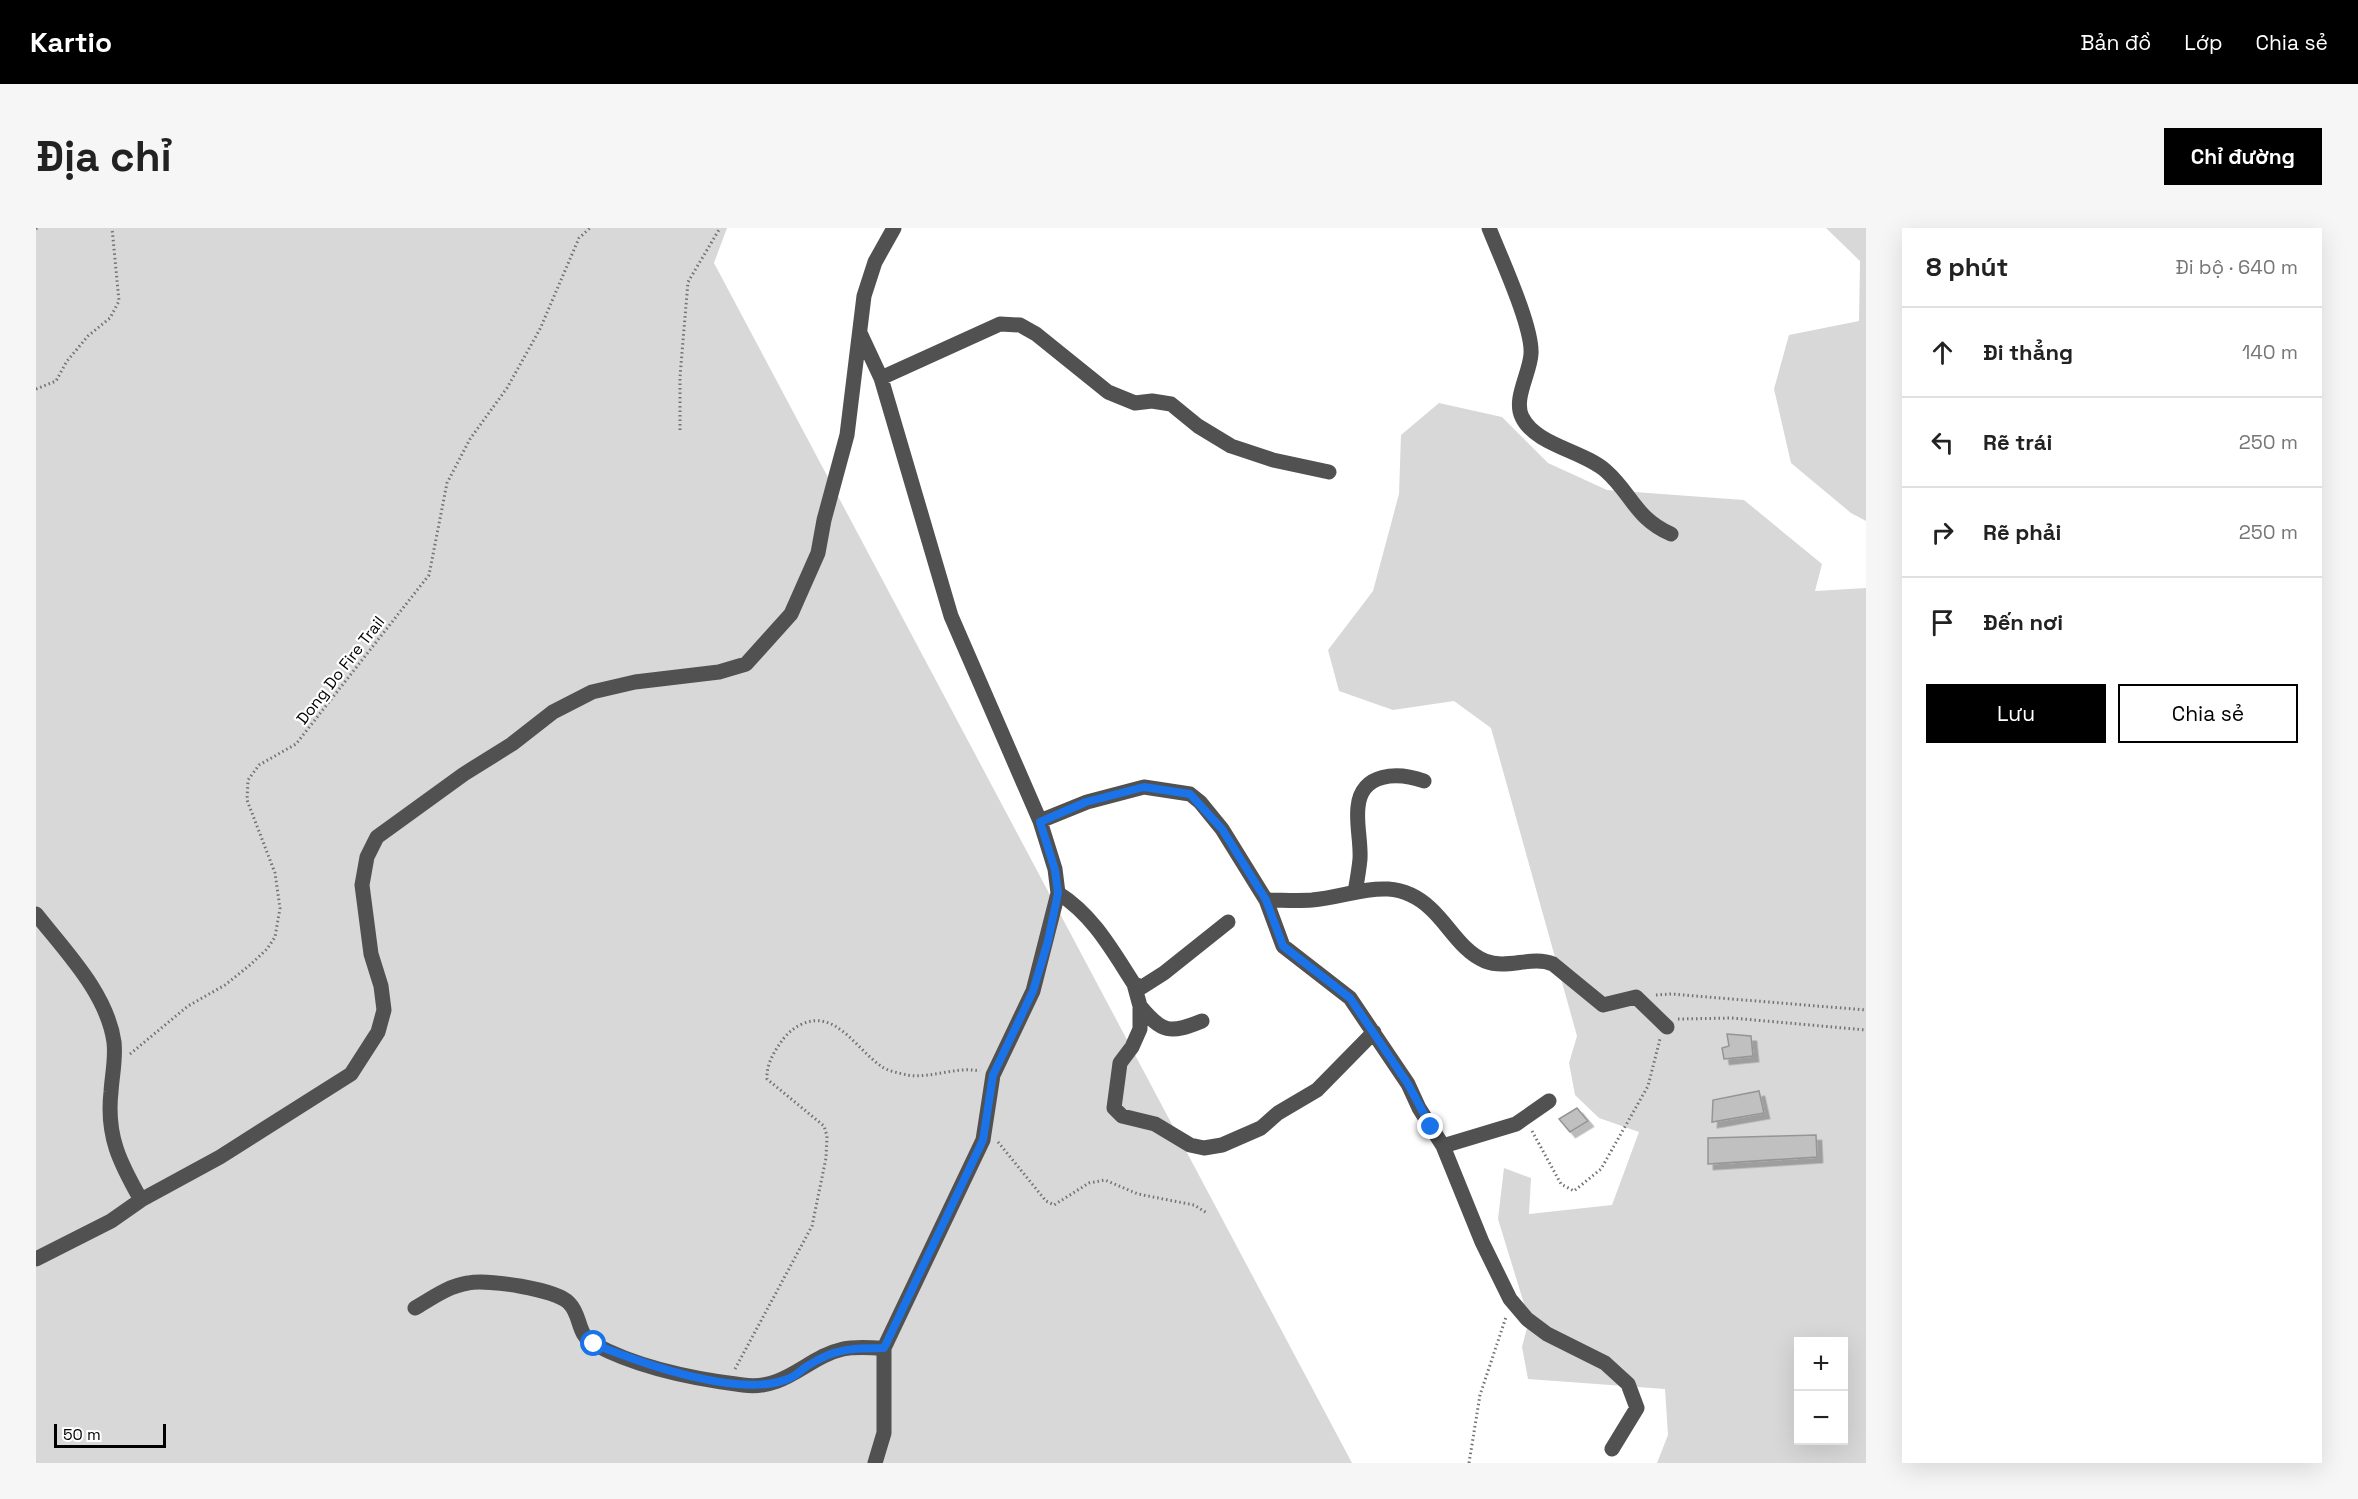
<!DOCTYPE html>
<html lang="vi">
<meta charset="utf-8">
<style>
:root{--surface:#fff;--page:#f6f6f6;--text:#222;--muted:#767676;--line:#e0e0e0;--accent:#000}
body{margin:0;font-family:"Space Grotesk",sans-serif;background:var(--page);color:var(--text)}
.controls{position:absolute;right:18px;bottom:18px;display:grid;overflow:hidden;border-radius:0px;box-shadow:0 6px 24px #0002}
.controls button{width:54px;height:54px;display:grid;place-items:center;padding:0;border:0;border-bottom:2px solid var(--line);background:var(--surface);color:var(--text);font:30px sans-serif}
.scale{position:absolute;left:18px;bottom:15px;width:112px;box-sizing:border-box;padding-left:6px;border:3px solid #000;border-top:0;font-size:16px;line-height:21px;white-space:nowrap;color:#000;-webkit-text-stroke:4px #fff;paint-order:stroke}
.stop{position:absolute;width:18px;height:18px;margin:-14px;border:4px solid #1a73e8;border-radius:50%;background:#fff}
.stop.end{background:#1a73e8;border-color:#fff;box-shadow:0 2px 6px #0008}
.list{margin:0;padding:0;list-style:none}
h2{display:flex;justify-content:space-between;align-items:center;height:78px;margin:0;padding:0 24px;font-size:26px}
h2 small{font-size:20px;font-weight:400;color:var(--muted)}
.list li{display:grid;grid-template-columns:39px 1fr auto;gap:18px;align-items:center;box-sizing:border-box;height:90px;padding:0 24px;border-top:2px solid var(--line)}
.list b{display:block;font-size:22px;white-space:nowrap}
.list em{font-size:20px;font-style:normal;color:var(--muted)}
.actions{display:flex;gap:12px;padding:18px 24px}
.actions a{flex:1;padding:14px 0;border:2px solid var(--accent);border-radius:0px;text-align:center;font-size:21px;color:var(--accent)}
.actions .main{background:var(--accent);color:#fff}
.icon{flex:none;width:33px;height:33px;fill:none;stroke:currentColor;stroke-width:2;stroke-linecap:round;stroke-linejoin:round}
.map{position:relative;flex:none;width:1830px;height:1235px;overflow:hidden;border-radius:0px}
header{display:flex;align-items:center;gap:36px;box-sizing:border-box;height:84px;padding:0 30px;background:var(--accent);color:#fff}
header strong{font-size:28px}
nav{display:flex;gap:33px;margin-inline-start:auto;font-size:21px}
.intro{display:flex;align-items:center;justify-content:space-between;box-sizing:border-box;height:144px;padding:0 36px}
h1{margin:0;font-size:42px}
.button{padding:15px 27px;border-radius:0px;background:var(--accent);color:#fff;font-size:21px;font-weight:700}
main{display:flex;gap:36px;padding:0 36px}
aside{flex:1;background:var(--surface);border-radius:0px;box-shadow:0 6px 24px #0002}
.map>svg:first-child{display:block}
.green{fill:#d8d8d8;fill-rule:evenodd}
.building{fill:#c0c0c0;stroke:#959595;stroke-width:1.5;filter:url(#shadow)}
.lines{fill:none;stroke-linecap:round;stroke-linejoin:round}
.path{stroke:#737373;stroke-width:3;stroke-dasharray:1.5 3;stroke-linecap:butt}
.minor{stroke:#515151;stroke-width:15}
.route{stroke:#1a73e8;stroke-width:8}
.labels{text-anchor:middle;stroke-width:4.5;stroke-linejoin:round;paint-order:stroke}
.street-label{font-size:16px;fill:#000;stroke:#fff}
</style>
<header>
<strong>Kartio</strong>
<nav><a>Bản đồ</a><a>Lớp</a><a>Chia sẻ</a></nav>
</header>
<div class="intro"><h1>Địa chỉ</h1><a class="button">Chỉ đường</a></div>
<main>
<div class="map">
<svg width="1830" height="1235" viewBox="0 0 1830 1235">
<defs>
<filter id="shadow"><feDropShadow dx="5.5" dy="5.5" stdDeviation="0" flood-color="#0004"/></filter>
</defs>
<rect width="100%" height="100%" fill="#fff"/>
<path class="green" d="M0 0H691L678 35 1316 1235H0Z
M1790 0H1830V293L1815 285 1755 235 1738 161 1753 107 1823 93 1824 33Z
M1403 175 1466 189 1512 235 1571 262 1708 272 1786 336 1779 363 1830 360V1235H1621L1632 1207 1629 1161 1492 1151 1486 1119 1493 1092 1462 991 1468 940 1495 950 1493 986 1576 977 1603 904 1563 890 1539 867 1533 835 1541 808 1455 500 1418 473 1357 482 1303 463 1292 422 1337 363 1363 266 1365 207ZM1762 1114H1808V1212H1762Z"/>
<path class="building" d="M1691 806 1715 808 1717 828 1688 831 1686 820 1693 818Z
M1723 863 1728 885 1676 894 1677 872Z
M1541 880 1552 893 1534 904 1523 891Z
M1780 907 1781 929 1672 936V910Z"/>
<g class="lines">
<path class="path" d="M0 1 1 0
M0 161 20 153 31 133 52 108 74 90 83 73 76 0
M644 202V148L652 54 684 0
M1620 767 1635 766 1830 782
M1642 791 1696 790 1830 802
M94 826 152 778 189 757 214 737 231 721 239 709 244 680 239 645 211 572 212 552 223 537 260 516 393 347 411 255 434 211 471 160 504 101 543 10 554 0
M1496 903 1525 956 1538 963 1565 941 1612 858 1624 811
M962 914 1010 973 1018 977 1053 955 1069 952 1102 966 1158 977 1171 985
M699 1141 776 998 790 930 791 908 788 898 731 851C730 836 739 822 748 810 754 803 758 800 766 796 800 781 820 821 845 838 851 843 863 845 871 847 895 851 920 838 944 843
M1433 1235 1444 1167 1470 1089"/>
<path class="minor" d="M1453 0C1464 28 1497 99 1495 126 1494 145 1477 171 1486 189 1499 217 1548 223 1570 243 1596 266 1599 290 1635 306
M824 105 845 150 915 388 1004 593 1019 641 1022 665 997 763 957 847 947 912 848 1120V1205L839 1235
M845 150 964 96 984 97 1000 106 1072 164 1099 175 1116 173 1135 176 1162 198 1195 218 1237 232 1293 244
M1004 593 1051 574 1108 559 1154 566 1164 574 1186 601 1230 672 1247 718 1314 770 1372 856 1383 880 1407 918 1446 1014 1474 1071 1491 1091 1511 1106 1569 1135 1592 1156 1601 1180 1576 1221
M1319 664C1321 653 1323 642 1324 631 1325 614 1320 596 1322 579 1325 544 1362 544 1388 553
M1022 665C1057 687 1076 722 1098 756L1106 759 1128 745 1192 694
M1230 672C1246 672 1261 673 1276 672 1320 668 1356 645 1394 680 1413 697 1425 723 1449 733 1471 742 1496 727 1517 736L1567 777 1600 769 1631 799
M0 686C29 723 71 765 78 814 80 831 76 847 75 864 70 908 84 935 105 972
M1098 756 1104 778V801L1096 819 1084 835 1078 880 1086 888 1119 896 1154 917 1168 920 1186 917 1225 900 1242 885 1281 862 1338 804
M1104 778C1126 805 1134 806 1166 793
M1407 918 1480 896 1513 873
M0 1031 75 993 105 972 184 929 315 846 342 804 348 782 345 758 335 726 326 657 331 629 341 609 428 546 476 516 517 484 556 464 599 454 683 444 710 436 755 386 782 325 788 292 811 207 828 68 839 34 858 0
M379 1080C396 1070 412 1058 432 1055 451 1051 520 1061 533 1075 546 1088 540 1106 558 1116 602 1140 658 1151 707 1157 750 1163 771 1129 807 1121 820 1118 835 1120 848 1120"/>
</g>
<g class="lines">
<path class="route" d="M558 1116C605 1135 706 1172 754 1150 761 1147 767 1140 773 1137 799 1120 819 1120 848 1120L947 912 957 847 997 763 1012 713 1022 665 1019 642 1004 594 1050 574 1108 559 1154 566 1186 601 1230 672 1247 718 1314 770 1372 856 1395 899"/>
</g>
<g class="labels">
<g class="street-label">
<text transform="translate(304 442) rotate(-52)" y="6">Dong Do Fire Trail</text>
</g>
</g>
</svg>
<div class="controls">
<button>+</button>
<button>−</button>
</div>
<div class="scale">50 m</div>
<div class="stop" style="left:558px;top:1116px"></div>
<div class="stop end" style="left:1395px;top:899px"></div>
</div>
<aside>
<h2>8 phút<small>Đi bộ · 640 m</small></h2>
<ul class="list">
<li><svg class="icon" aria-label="ahead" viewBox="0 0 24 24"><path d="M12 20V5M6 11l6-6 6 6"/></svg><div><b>Đi thẳng</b></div><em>140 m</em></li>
<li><svg class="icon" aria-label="left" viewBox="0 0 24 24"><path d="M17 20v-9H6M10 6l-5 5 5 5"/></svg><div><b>Rẽ trái</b></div><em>250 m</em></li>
<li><svg class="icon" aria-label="right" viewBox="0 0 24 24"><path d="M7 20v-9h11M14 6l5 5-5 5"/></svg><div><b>Rẽ phải</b></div><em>250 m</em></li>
<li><svg class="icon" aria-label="arrive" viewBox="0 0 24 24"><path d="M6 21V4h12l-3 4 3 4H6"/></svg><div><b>Đến nơi</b></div></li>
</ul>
<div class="actions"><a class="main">Lưu</a><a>Chia sẻ</a></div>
</aside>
</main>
